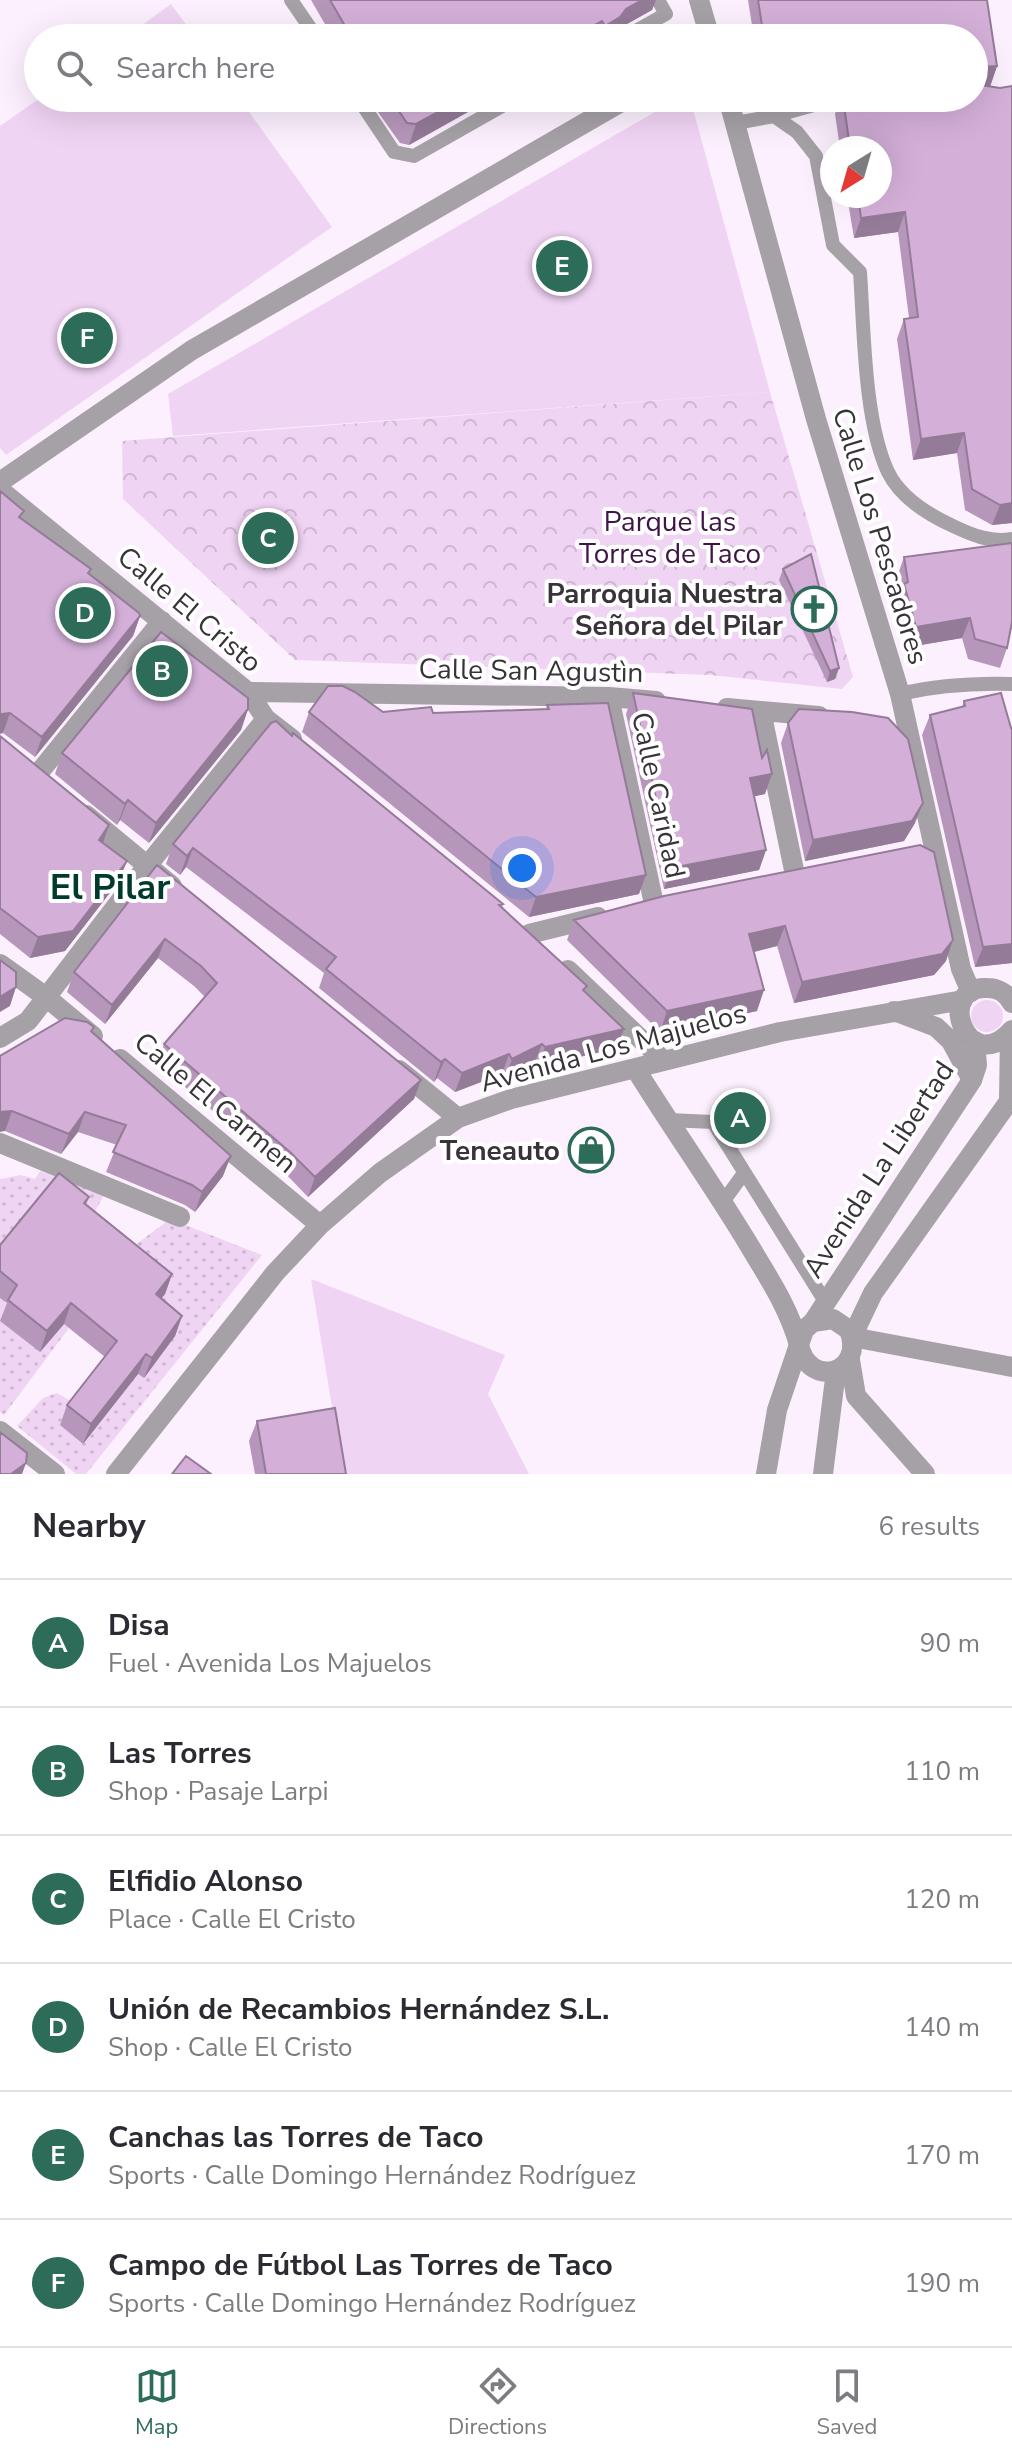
<!DOCTYPE html>
<meta charset="utf-8">
<style>
:root{--surface:#fff;--page:#f2f2f3;--text:#2b2b33;--muted:#7c7c81;--line:#e1e1e2;--accent:#2c6c59}
body{margin:0;font-family:"Nunito Sans",sans-serif;background:var(--page);color:var(--text)}
.compass{position:absolute;left:820px;top:136px;width:72px;height:72px;border-radius:50%;background:var(--surface);box-shadow:0 8px 32px #0002;rotate:217deg}
.you{position:absolute;left:522px;top:868px;width:28px;height:28px;margin:-20px;border:6px solid #fff;border-radius:50%;background:#1a73e8;box-shadow:0 0 0 12px #1a73e833}
.badge{display:grid;place-items:center;width:52px;height:52px;border-radius:50%;background:var(--accent);color:#fff;font-size:26px;font-weight:700}
.pin{position:absolute;translate:-50% -50%;border:4px solid #fff;box-shadow:0 2px 8px #0006}
.list{margin:0;padding:0;list-style:none}
h2{display:flex;justify-content:space-between;align-items:center;height:104px;margin:0;padding:0 32px;font-size:34px}
h2 small{font-size:26px;font-weight:400;color:var(--muted)}
.list li{display:grid;grid-template-columns:52px 1fr auto;gap:24px;align-items:center;box-sizing:border-box;height:128px;padding:0 32px;border-top:2px solid var(--line)}
.list b{display:block;font-size:30px;white-space:nowrap}
.list p{margin:0;font-size:26px;white-space:nowrap;color:var(--muted)}
.list em{font-size:26px;font-style:normal;color:var(--muted)}
.icon{flex:none;width:44px;height:44px;fill:none;stroke:currentColor;stroke-width:2;stroke-linecap:round;stroke-linejoin:round}
.map{position:relative;flex:none;width:1012px;height:1474px;overflow:hidden}
.search{position:absolute;background:var(--surface);box-shadow:0 8px 32px #0002;left:24px;right:24px;top:24px;height:88px;display:flex;align-items:center;gap:20px;box-sizing:border-box;padding:0 28px;border-radius:44px;color:var(--muted);font-size:30px}
.sheet{height:872px;background:var(--surface)}
nav{display:flex;justify-content:space-around;align-items:center;box-sizing:border-box;height:112px;border-top:2px solid var(--line);background:var(--surface);font-size:22px;color:var(--muted)}
nav a{display:grid;justify-items:center;gap:4px}
nav .on{color:var(--accent)}
.map>svg:first-child{display:block}
.grass{fill:#f0d4f4}
.park{fill:url(#park-crowns)}
.garden{fill:url(#garden-dots)}
.lines{fill:none;stroke-linecap:round;stroke-linejoin:round}
.service{stroke:#a6a1a7;stroke-width:14}
.pedestrian{stroke:#a6a1a7;stroke-width:20}
.minor{stroke:#a6a1a7;stroke-width:20}
.tertiary{stroke:#a6a1a7;stroke-width:20}
.wall{fill:#b697bb}
.shaded-wall{fill:#947b98}
.building{fill:#d4b0d9;stroke:#947b98;stroke-width:2}
.labels{text-anchor:middle;stroke-width:8;stroke-linejoin:round;paint-order:stroke}
.park-label{font-size:28px;fill:#3f1446;stroke:#fff}
.street-label{font-size:28px;fill:#383339;stroke:#fff}
.poi-label{font-size:28px;font-weight:bold;fill:#383339;stroke:#fff;text-anchor:end}
.district-label{font-size:36px;font-weight:bold;fill:#003a2c;stroke:#fff}
</style>
<div class="map">
<svg width="1012" height="1474" viewBox="0 0 1012 1474">
<defs>
<pattern id="park-crowns" width="20" height="18" patternUnits="userSpaceOnUse" patternTransform="scale(2)"><rect width="20" height="18" fill="#f0d4f4"/><path d="M2 6a3 3 0 1 1 6 0M12 15a3 3 0 1 1 6 0" fill="none" stroke="#cfb6d2"/></pattern>
<pattern id="garden-dots" width="8" height="8" patternUnits="userSpaceOnUse" patternTransform="scale(2)"><rect width="8" height="8" fill="#f0d4f4"/><path d="M2 2h.1M6 6h.1" fill="none" stroke="#cfb6d2" stroke-width="1.8" stroke-linecap="round"/></pattern>
</defs>
<rect width="100%" height="100%" fill="#fcf0fe"/>
<path class="grass" d="M171 4 196 38H124Z
M40 98H239L332 227 6 455 0 448V126Z
M679 98H690L770 392 173 436 168 394Z
M971 1016a16 16 0 1 1 32 0a16 16 0 1 1-32 0Z
M311 1279 505 1355 488 1394 529 1474H343Z"/>
<path class="park" d="M770 392 853 677 842 689 710 675 295 660 123 499 122 441Z"/>
<path class="garden" d="M40 1171 104 1195 85 1230 0 1256V1179L21 1175 35 1179Z
M170 1219 262 1255 86 1474H76L17 1426 43 1398 57 1393 76 1404 83 1444 138 1374 144 1378 148 1314 165 1294 119 1257Z
M0 1298 10 1306 39 1351 64 1324 69 1328 4 1415 0 1412Z"/>
<g class="lines">
<path class="service" d="M291 0 317 38
M623 38 666 14 658 0
M358 98 394 152 414 156 516 98
M774 116 797 132 816 156 833 245 860 272C864 329 864 421 888 472 900 497 929 515 953 526 972 535 991 543 1012 539
M736 123 774 116 814 105 855 103
M900 694C938 685 973 683 1012 684
M668 1120 713 1122 826 1303
M723 1202 744 1173"/>
<path class="pedestrian" d="M0 1143 180 1217"/>
<path class="minor" d="M699 0 710 38
M728 98 816 419 900 694 961 969 971 992
M0 482 192 350 628 98
M0 490 248 692 266 719 292 739
M248 692 609 697 656 701
M609 697 654 904
M727 708 819 716
M761 711 795 875
M37 775 162 621
M86 815 172 886
M529 934 598 917
M0 964 46 997 93 1036
M568 970 664 1061
M894 1011 936 1027 951 1041 972 1080
M0 1038 28 1021 147 866 266 719
M120 1059 320 1225
M635 1068C672 1128 713 1185 749 1245 768 1277 789 1308 799 1345
M399 1070 458 1118
M852 1337 1012 1367
M850 1360 856 1396 925 1474
M0 1431 55 1474
M116 1474 275 1273 320 1225 380 1173 458 1118 511 1099 780 1032 963 1000"/>
<path class="tertiary" d="M1012 1003C1007 993 998 988 987 988 934 985 967 1080 1012 1030
M1009 1101 1010 1033
M813 1322 972 1080 977 1065 975 1041
M852 1337 873 1293 1012 1097
M766 1474 777 1410 804 1330 813 1322 833 1319 849 1330C866 1373 809 1390 799 1345
M823 1474 836 1371"/>
</g>
<path class="wall" d="M311 0H656L652 10 618 29 612 38H333Z
M748 0H987L997 66 990 86 1000 88 1012 86V523L992 525 965 510 957 453 913 460 897 339 904 319 909 318 898 232 854 238 847 196H880V148H840L835 114 840 98H974V38H754Z
M368 98H493L409 145 400 143Z
M21 519 140 616 133 636 35 757 3 733Z
M1012 543V629L1011 630 1007 648 1000 668 968 659 962 638 909 647 897 604 899 596 897 577 904 557Z
M783 569 839 668 835 679 827 682 779 580Z
M633 693 765 794 754 796 766 850 759 870 664 889 626 714Z
M964 701 1011 728 1012 963 975 967 922 735 930 715 962 707Z
M547 705 639 894 529 917 302 732 309 712 433 713 546 709Z
M248 709 241 730 149 843 120 820 117 825 55 774 62 753Z
M788 723 915 823 904 841 805 861 781 743Z
M0 736 109 825 103 843 119 881 65 951 30 958 0 934Z
M292 736 503 904 502 908 587 986 585 991 624 1029 617 1048 538 1067 535 1063 505 1079 502 1074 455 1092 437 1078 434 1082 319 988 324 973 186 867 180 875 166 864 173 844Z
M157 865 421 1080 414 1099 308 1197 283 1171 157 1063 164 1044 205 997 194 986 158 958 105 1024 67 992 74 972Z
M664 896 946 961 934 975 794 1003 777 946 754 952 757 1011 660 1032 567 940 574 920Z
M92 1032 223 1176 195 1212 185 1205 106 1172 117 1145 78 1132 61 1154 5 1131 0 1056Z
M89 1197 86 1205 172 1274 165 1294 162 1298 182 1316 175 1336 144 1378 138 1374 83 1444 60 1425 67 1405 105 1357 64 1324 40 1352 0 1321 7 1303 0 1298V1245Z
M257 1421 346 1474H255L249 1441Z"/>
<path class="shaded-wall" d="M642 0H656L652 10 618 29 612 38H600L605 26 626 9Z
M602 21 595 38H571Z
M997 66 990 87H974V70L980 67Z
M464 98H493L409 145 416 124Z
M905 212 898 232 854 238 861 218Z
M964 433 957 453 913 460 921 439Z
M1012 503V523L992 525 1000 505Z
M140 616 133 636 35 757 42 737Z
M970 618 962 638 909 647 916 627Z
M839 668 835 679 827 682 830 671Z
M248 709 241 730 149 843 156 823Z
M10 713 3 733 0 734V716L2 714Z
M772 774 765 794 742 799 750 778Z
M128 800 120 820 117 825 125 804Z
M923 803 915 823 904 841 805 861 813 840Z
M109 825 102 846 99 840Z
M193 848 186 867 180 875 187 856Z
M766 850 759 870 664 889 671 868Z
M127 861 119 881 65 951 30 958 38 937Z
M646 875 639 894 529 917 536 897Z
M785 926 777 946 742 955 749 934Z
M165 939 158 958 105 1024 112 1005Z
M953 940 946 961 934 975 794 1003 802 982Z
M1012 944V963L975 967 983 947Z
M16 987 10 1006 0 1012V997Z
M764 990 757 1011 660 1032 667 1011Z
M624 1029 617 1048 538 1067 545 1047Z
M542 1044 535 1063 505 1079 512 1059Z
M509 1054 502 1074 455 1092 462 1073Z
M445 1059 437 1078 434 1082 441 1062Z
M421 1080 414 1099 308 1197 315 1177Z
M12 1111 5 1131 0 1132V1112Z
M85 1112 78 1132 61 1154 69 1134Z
M231 1156 223 1176 195 1212 202 1192Z
M172 1274 165 1294 148 1314 156 1294Z
M71 1303 64 1324 40 1352 47 1331Z
M182 1316 175 1336 144 1378 152 1358Z
M146 1354 138 1374 83 1444 91 1424Z
M26 1463 22 1474H11Z"/>
<path class="building" d="M330 0H642L626 9 620 17 605 26 602 21 571 38H352Z
M758 0H987L997 66 980 67 974 70V38H764Z
M974 84 1000 88 1012 86V503L1000 505 972 489 964 433 921 439 904 319 918 317 905 212 861 218 858 196H880V148H850L843 98H974Z
M390 98H464L416 124 407 123Z
M0 491 24 511 19 517 91 569 88 573 139 613 140 616 42 737 10 713 2 714 0 716Z
M1012 543V622L1007 648 975 639 970 618 916 627 904 584 908 582 904 557Z
M811 554 839 668 830 671 783 569Z
M161 632 248 698V709L156 823 128 800 125 804 62 753Z
M328 686H343L355 692 383 712 431 707 433 713 549 709 547 705 608 703 646 875 536 897 309 712Z
M633 693 752 709 762 758 767 750 772 774 750 778 766 850 671 868Z
M1001 693 1011 728H1012V944L983 947 930 715 965 706 964 701Z
M799 709 852 712 888 718 908 739 923 803 912 821 813 840 788 723Z
M276 721 292 736 293 733 503 904 499 905 587 986 583 990 624 1029 545 1047 542 1044 512 1059 509 1054 462 1073 445 1059 441 1062 326 969 336 957 193 848 187 856 173 844 271 723Z
M0 736 109 825 99 840 127 861 73 931 38 937 0 908Z
M920 845 934 852 953 940 942 954 802 982 785 926 749 934 764 990 667 1011 574 920 664 896Z
M157 865 421 1080 315 1177 290 1152 164 1044 217 983 201 966 165 939 112 1005 74 972Z
M0 960 16 972V987L0 997Z
M65 1018 87 1022 94 1027 91 1031 231 1156 202 1192 192 1185 113 1152 126 1125 85 1112 69 1134 12 1111 0 1112V1056Z
M59 1173 89 1197 84 1203 172 1274 156 1294 182 1316 152 1358 146 1354 91 1424 67 1405 117 1341 71 1303 47 1331 8 1300 17 1285 0 1271V1245Z
M335 1408 346 1474H266L257 1421Z
M0 1432 27 1453 26 1463 11 1474H0Z
M186 1456 211 1474H172Z"/>
<defs>
<g id="church-ring" transform="scale(2.3)"><circle r="9.5" fill="#fff" stroke="#2c6c59" stroke-width="1.5"/><path d="M-1.2-6h2.4v3.5h3.3v2.4h-3.3V6h-2.4V-.1h-3.3v-2.4h3.3Z" fill="#2c6c59"/></g>
<g id="shop-ring" transform="scale(2.3)"><circle r="9.5" fill="#fff" stroke="#2c6c59" stroke-width="1.5"/><path d="M-5-2.5h2.3a2.7 3.5 0 0 1 5.4 0H5L5.5 6h-11ZM-1.5-2.5h3a1.5 2.3 0 0 0-3 0Z" fill="#2c6c59"/></g>
</defs>
<g fill-rule="evenodd">
<use href="#church-ring" x="814" y="609"/>
<use href="#shop-ring" x="591" y="1150"/>
</g>
<g class="labels">
<g class="park-label">
<text x="670" y="531">Parque las<tspan x="670" dy="32">Torres de Taco</tspan></text>
</g>
<g class="street-label">
<text transform="translate(881 536) rotate(73)" y="10">Calle Los Pescadores</text>
<text transform="translate(190 609) rotate(40)" y="10">Calle El Cristo</text>
<text transform="translate(531 670) rotate(1)" y="10">Calle San Agustìn</text>
<text transform="translate(659 795) rotate(78)" y="10">Calle Caridad</text>
<text transform="translate(613 1047) rotate(-15)" y="10">Avenida Los Majuelos</text>
<text transform="translate(216 1102) rotate(40)" y="10">Calle El Carmen</text>
<text transform="translate(878 1169) rotate(-57)" y="10">Avenida La Libertad</text>
</g>
<g class="poi-label">
<text x="783" y="603">Parroquia Nuestra<tspan x="783" dy="32">Señora del Pilar</tspan></text>
<text x="560" y="1160">Teneauto</text>
</g>
<g class="district-label">
<text x="110" y="899">El Pilar</text>
</g>
</g>
</svg>
<svg class="compass" viewBox="-18 -18 36 36"><path d="M0-13l5 13h-10z" fill="#e53935"/><path d="M0 13l5-13h-10z" fill="#7c7c81"/></svg>
<div class="you"></div>
<div class="pin badge" style="left:740px;top:1118px">A</div>
<div class="pin badge" style="left:162px;top:671px">B</div>
<div class="pin badge" style="left:268px;top:538px">C</div>
<div class="pin badge" style="left:85px;top:613px">D</div>
<div class="pin badge" style="left:562px;top:266px">E</div>
<div class="pin badge" style="left:87px;top:338px">F</div>
<div class="search"><svg class="icon" aria-label="search" viewBox="0 0 24 24"><circle cx="10" cy="10" r="6"/><path d="M15 15l6 6"/></svg>Search here</div>
</div>
<section class="sheet">
<h2>Nearby<small>6 results</small></h2>
<ul class="list">
<li><span class="badge">A</span><div><b>Disa</b><p>Fuel · Avenida Los Majuelos</p></div><em>90 m</em></li>
<li><span class="badge">B</span><div><b>Las Torres</b><p>Shop · Pasaje Larpi</p></div><em>110 m</em></li>
<li><span class="badge">C</span><div><b>Elfidio Alonso</b><p>Place · Calle El Cristo</p></div><em>120 m</em></li>
<li><span class="badge">D</span><div><b>Unión de Recambios Hernández S.L.</b><p>Shop · Calle El Cristo</p></div><em>140 m</em></li>
<li><span class="badge">E</span><div><b>Canchas las Torres de Taco</b><p>Sports · Calle Domingo Hernández Rodríguez</p></div><em>170 m</em></li>
<li><span class="badge">F</span><div><b>Campo de Fútbol Las Torres de Taco</b><p>Sports · Calle Domingo Hernández Rodríguez</p></div><em>190 m</em></li>
</ul>
</section>
<nav>
<a class="on"><svg class="icon" aria-label="map" viewBox="0 0 24 24"><path d="M3 6l6-2 6 2 6-2v14l-6 2-6-2-6 2zM9 4v14M15 6v14"/></svg>Map</a>
<a><svg class="icon" aria-label="directions" viewBox="0 0 24 24"><path d="M12 3l9 9-9 9-9-9zM9 14v-3h6M13 9l2 2-2 2"/></svg>Directions</a>
<a><svg class="icon" aria-label="saved" viewBox="0 0 24 24"><path d="M7 4h10v16l-5-4-5 4z"/></svg>Saved</a>
</nav>
